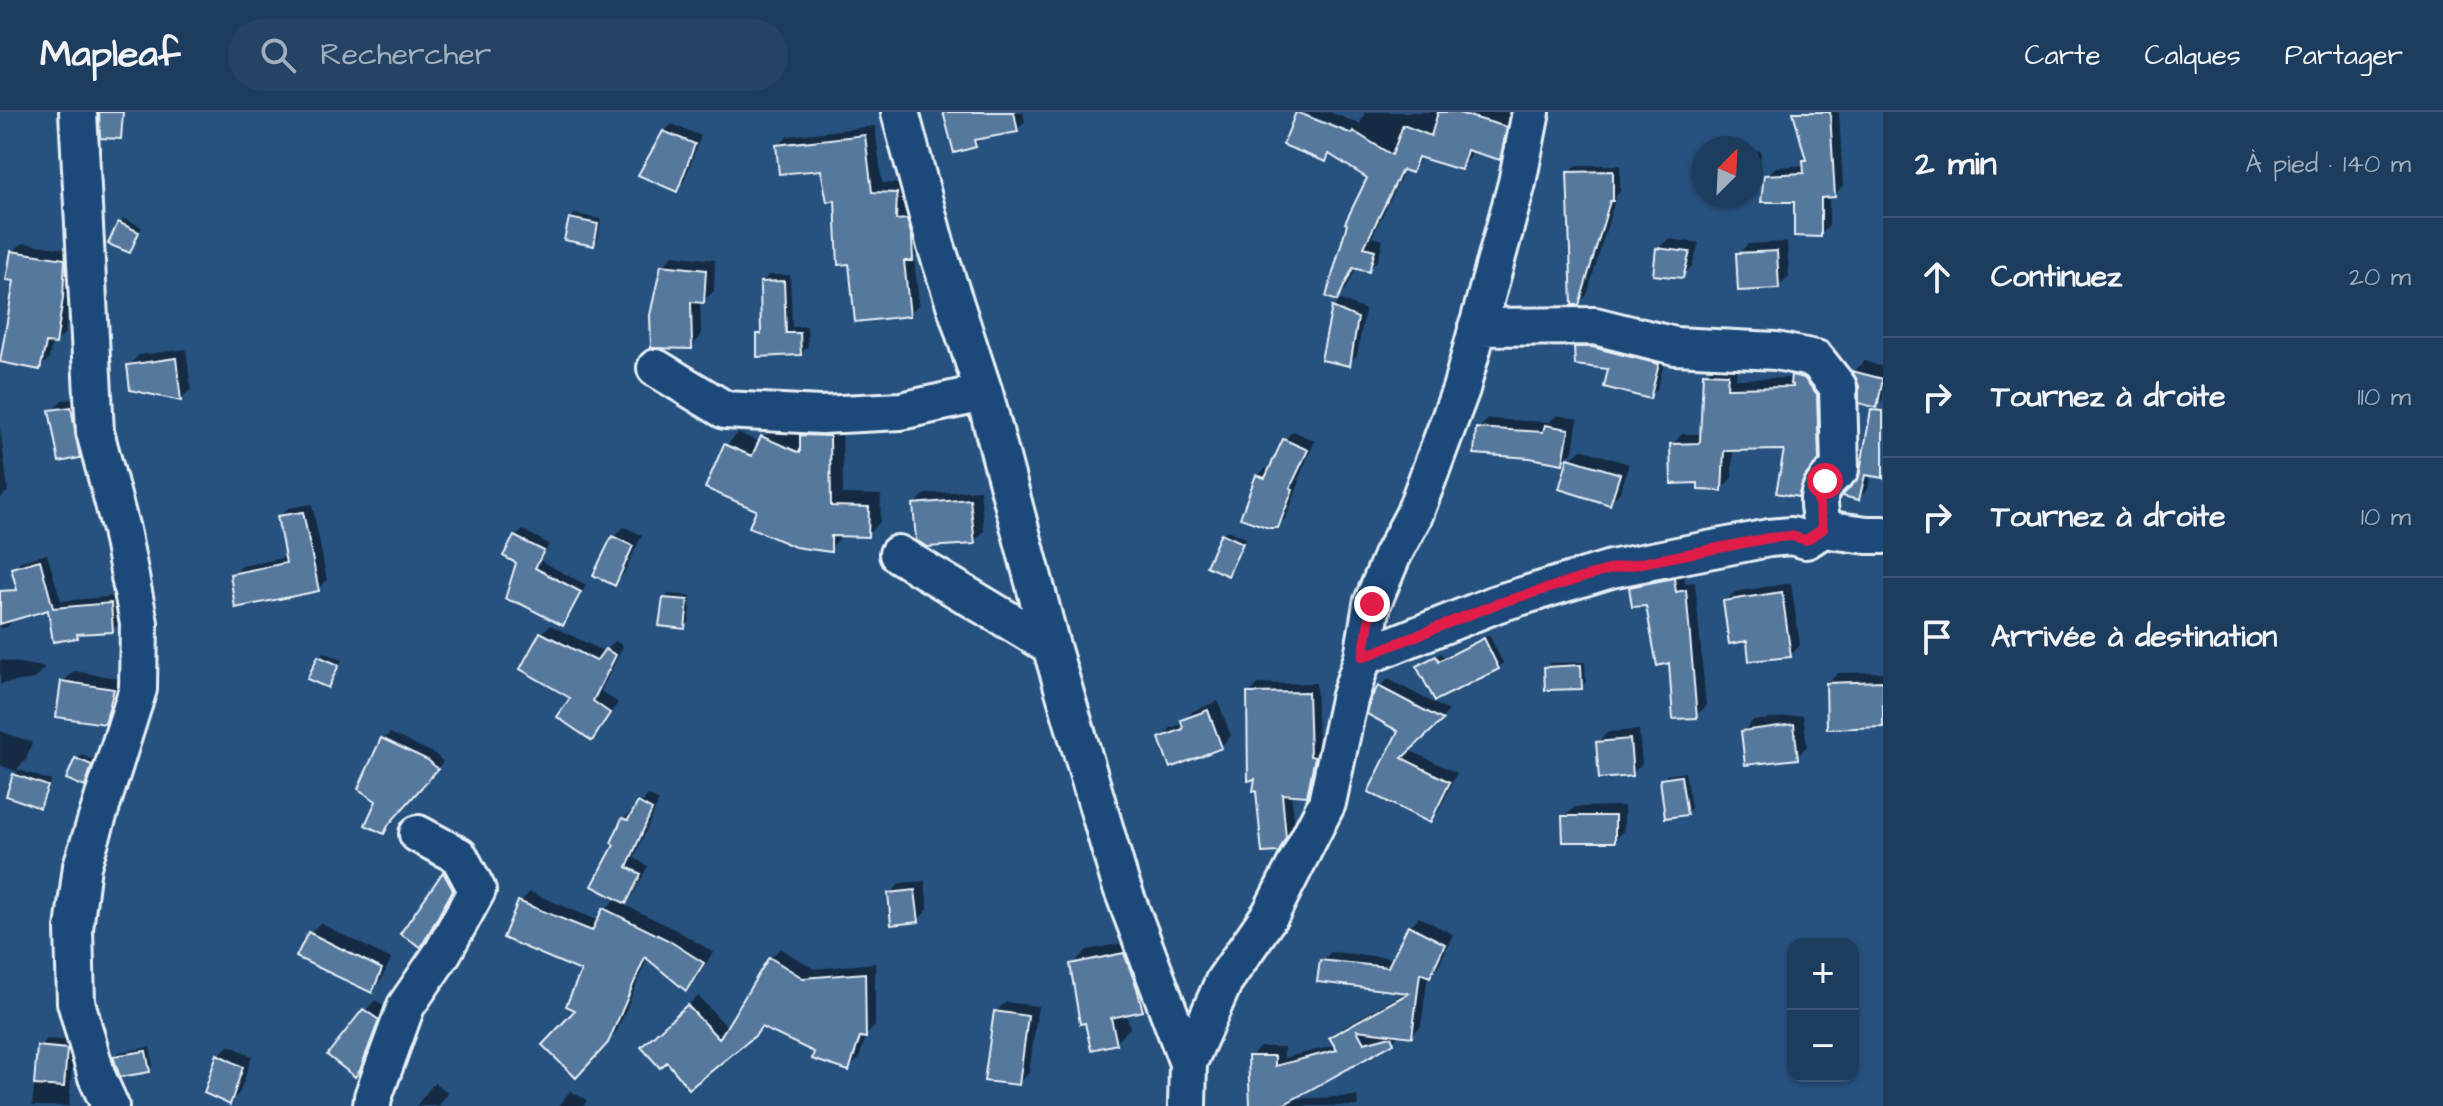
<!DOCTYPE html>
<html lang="fr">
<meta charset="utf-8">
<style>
:root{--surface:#1d3d5f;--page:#254465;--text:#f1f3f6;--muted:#a0aebd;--line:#3b5674}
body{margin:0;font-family:"Architects Daughter",sans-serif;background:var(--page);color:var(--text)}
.controls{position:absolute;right:24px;bottom:24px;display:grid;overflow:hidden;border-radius:16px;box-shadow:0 2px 6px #0004}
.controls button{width:72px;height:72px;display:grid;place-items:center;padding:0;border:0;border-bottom:2px solid var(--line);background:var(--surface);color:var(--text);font:40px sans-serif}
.compass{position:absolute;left:1691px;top:24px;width:72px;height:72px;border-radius:50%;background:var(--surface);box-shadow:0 2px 6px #0004;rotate:24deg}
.stop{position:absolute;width:24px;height:24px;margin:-18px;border:6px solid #e11d48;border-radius:50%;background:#fff}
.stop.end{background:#e11d48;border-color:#fff;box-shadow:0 2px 8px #0008}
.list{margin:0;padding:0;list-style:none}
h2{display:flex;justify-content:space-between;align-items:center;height:104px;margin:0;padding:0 32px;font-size:34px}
h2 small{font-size:26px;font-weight:400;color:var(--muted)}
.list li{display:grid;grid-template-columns:52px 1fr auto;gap:24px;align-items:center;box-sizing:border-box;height:120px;padding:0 32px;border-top:2px solid var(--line)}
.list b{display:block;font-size:30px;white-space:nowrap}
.list em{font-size:26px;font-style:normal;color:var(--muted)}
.icon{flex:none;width:44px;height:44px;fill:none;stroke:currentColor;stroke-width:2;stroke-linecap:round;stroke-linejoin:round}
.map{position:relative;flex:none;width:1883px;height:994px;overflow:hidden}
header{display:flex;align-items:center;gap:48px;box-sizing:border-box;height:112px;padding:0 40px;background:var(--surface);border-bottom:2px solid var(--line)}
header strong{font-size:38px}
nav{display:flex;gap:44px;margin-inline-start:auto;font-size:28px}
.search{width:560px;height:72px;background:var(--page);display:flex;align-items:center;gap:20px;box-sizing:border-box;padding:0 28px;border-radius:44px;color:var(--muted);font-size:30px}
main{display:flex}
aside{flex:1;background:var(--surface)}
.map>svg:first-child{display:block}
.shadow{fill:#0007}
.building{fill:#57789d;stroke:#e8f1f8;stroke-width:2}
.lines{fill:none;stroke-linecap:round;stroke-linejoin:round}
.minor-casing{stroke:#e8f1f8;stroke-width:42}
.minor{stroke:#1f4a7a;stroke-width:36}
.route{stroke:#e11d48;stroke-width:10}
</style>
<header>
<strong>Mapleaf</strong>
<div class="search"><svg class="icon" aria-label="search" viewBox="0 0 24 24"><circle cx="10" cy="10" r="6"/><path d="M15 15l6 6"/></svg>Rechercher</div>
<nav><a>Carte</a><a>Calques</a><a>Partager</a></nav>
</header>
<main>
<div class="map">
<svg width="1883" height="994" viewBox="0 0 1883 994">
<rect width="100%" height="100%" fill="#27517f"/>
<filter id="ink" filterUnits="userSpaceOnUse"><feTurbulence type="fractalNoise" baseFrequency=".0125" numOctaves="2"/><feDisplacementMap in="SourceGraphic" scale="16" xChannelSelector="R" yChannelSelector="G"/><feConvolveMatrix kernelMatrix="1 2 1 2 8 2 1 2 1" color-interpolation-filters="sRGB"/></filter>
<g filter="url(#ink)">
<path class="shadow" d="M945 0H1023L1025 10 1017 18 984 24 975 33Z
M1300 0V3L1363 28 1364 25 1302 0H1329L1360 12 1365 0H1515L1509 36 1500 45 1472 37 1470 46 1461 55 1423 44 1412 59 1405 57 1372 125 1383 128 1378 148 1368 158 1357 155 1346 177 1336 186 1370 66 1332 41 1326 48 1298 1Z
M1795 0H1839L1843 74 1834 83 1829 84V114L1820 123 1796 88 1766 64 1776 55 1806 53 1808 47Z
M672 12 701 24 684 69 676 77 664 20Z
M875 14 882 71 906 72 905 99 917 98 922 137 914 145 919 192 909 202 851 150 837 86 823 55 778 34 788 24Z
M1751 38 1761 39 1759 57 1754 62H1751Z
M1577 53H1620V79L1616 84 1587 183 1579 191 1569 61Z
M575 102 601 107 598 127 593 132 571 107Z
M124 107 142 115 134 134 129 139 119 112Z
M1668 127 1699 131 1692 154 1682 164 1658 137Z
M1787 130 1789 165 1778 175 1738 142 1748 132Z
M22 131 73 138 72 175 65 221 56 230H52L49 247 39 256 16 168 13 140Z
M673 143 715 148 714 179 703 189H700L701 224 691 235 663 154Z
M769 163H790L792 215 807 214 808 234 801 241 759 223 763 219 762 170Z
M1341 188 1365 198 1357 243 1349 251 1333 196Z
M1584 228 1666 244 1657 277 1649 285 1611 255 1576 236Z
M186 237 191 277 181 287 132 276 129 253 139 243Z
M1864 249 1883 255V287L1876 294 1861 273 1854 259Z
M1715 252 1737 253 1736 267 1793 266 1803 254 1827 272 1828 335 1813 354 1808 372 1798 383 1786 336 1733 337 1732 366 1721 377 1700 369 1672 333 1682 322H1702L1705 262Z
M81 286 89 334 79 344 52 299 62 288Z
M1557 303 1578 307 1573 339 1562 350 1478 317 1488 307 1550 310Z
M815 311 842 312 843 382 881 383 880 410 867 423 843 422 830 437 759 397 726 334 738 321 760 330 775 312 802 324Z
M0 314 8 379 0 387Z
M1883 317V364L1871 362 1868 377 1859 386 1861 366Z
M1293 319 1315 329 1298 368 1300 369 1286 406 1277 414 1258 364 1266 356 1271 357 1284 328Z
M1581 337 1629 352 1620 380 1610 391 1562 375 1573 339 1571 346Z
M980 378 984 419 974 430 915 392 925 382Z
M312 392 327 468 318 477 232 463 242 454 287 445 279 405 288 396Z
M624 415 642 423 624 461 614 472V425Z
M523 418 549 432 541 449 586 473 569 504 562 511 519 450 516 425Z
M1227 418 1246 426 1233 457 1228 461 1222 422Z
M47 442 61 489 118 484 120 510 112 518 81 520 77 524 13 457 21 449Z
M1684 457 1685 471 1695 470 1706 594 1696 604 1647 492 1632 476 1641 466Z
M1791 471 1800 533 1791 543 1749 526 1725 490 1735 480Z
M669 482 691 484 689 510 684 515 665 487Z
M7 487 11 510 7 515 0 516V488Z
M550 513 605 540 615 529 623 534 601 579 618 591 591 626 541 522Z
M1489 523 1503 551 1498 556 1419 555 1441 541 1444 545Z
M324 540 342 548 332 569 328 574 319 545Z
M0 548 44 555V556L34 567 0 572Z
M1585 550 1586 570 1581 575 1546 555 1550 551Z
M74 559 123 567 114 600 104 610 63 570Z
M1883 560V613L1828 571 1838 561Z
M1388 567 1449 599 1409 638 1457 661 1438 700 1430 708 1371 679 1400 618 1373 587 1380 575Z
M1316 571 1318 635 1324 636 1316 672 1306 682 1291 681 1295 714 1288 728 1278 738 1257 665 1249 582 1258 572Z
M1218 589 1231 624 1221 634 1161 626 1171 616 1184 611 1183 609 1193 599Z
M1803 603 1807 634 1797 645 1743 620 1753 609Z
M1639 618 1642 652 1632 662 1598 630 1608 620Z
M0 619 32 630 26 648 17 657 51 669 44 689 39 694 15 663 18 660 0 653Z
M390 621 435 642 443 650 395 703 390 713 384 719 378 688 383 628Z
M82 643 95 649 89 668 84 673 77 647Z
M1685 660 1691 696 1686 701 1662 668 1667 663Z
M648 683 659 689 634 746 648 754 634 781 623 792 678 819 713 840 696 867 686 876 648 845 617 919 586 953 578 898 584 858 520 790 530 780 599 809 605 798 617 785V732L614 730 624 707 632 698 635 700Z
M1624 694V718L1614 728 1564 705 1575 695Z
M449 757 457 772 421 832 403 822Z
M925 769 928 797 918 808 890 782 900 771Z
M1419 805 1453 822 1439 853 1429 863 1428 862 1421 914 1412 923 1400 922 1392 930 1290 987 1357 984 1358 994H1258L1250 945 1260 935H1284V946L1336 933 1332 925 1341 916 1408 879 1322 849 1331 840 1394 846 1409 815Z
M320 811 391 847 381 868 371 878 299 844 310 821Z
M1138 828 1156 883 1142 898 1126 901 1130 916 1116 930 1072 853 1087 838Z
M780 836 814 857 875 851V914L866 923 859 947 848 957 817 939 762 914 667 947 644 935 698 884 728 916 770 847Z
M375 888 388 897 368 948 358 958 330 942Z
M1006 890 1038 894 1029 961 1018 971 996 900Z
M47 927 74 929 69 994H32L39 935Z
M229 933 252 944 240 980 230 990 207 980 219 943Z
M150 935 153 954 149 958 115 944 120 940Z
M434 971 448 980 439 994H416Z
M570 979 587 988 584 994H559Z"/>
<path class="building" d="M99 0H123L121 27 100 26Z
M943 0H1014L1018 20 974 28 976 35 954 41Z
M1296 0 1352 22 1353 19 1392 43 1403 13 1431 24 1438 0H1455L1507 15 1500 48 1467 38 1461 58 1418 45 1412 61 1402 58 1364 135 1375 138 1369 160 1353 156 1337 189 1326 185 1347 112 1345 111 1367 66 1329 42 1326 50 1283 33Z
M1793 0H1830L1835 85 1821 86V125L1794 124V90H1761L1764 63 1804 61 1803 48H1806Z
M663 19 695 32 677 80 638 63Z
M865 23 872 80 897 81 896 108 907 107 912 125 913 149H904L910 204 855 210 849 152 838 153 835 88 827 90 821 58 779 62 776 33Z
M1613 59V89H1610L1579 193H1572L1567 60Z
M569 106 598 112 594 134 564 128Z
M118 110 139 120 130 141 108 132Z
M1656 136 1690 140 1683 166 1653 163Z
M11 139 65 147 63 186 56 232 46 231 40 258 0 250 14 169 6 168Z
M1777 139 1779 177 1738 179 1736 141Z
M661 153 706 158 704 191 691 190 692 237 651 236 650 203Z
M784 169 786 221H800L801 243 757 245V222H761L760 170Z
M1332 195 1358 206 1350 254 1321 248Z
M1574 235H1592L1659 252 1650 287 1604 275 1608 257 1575 253Z
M176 246 181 289 130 278 127 253Z
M1852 259 1883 267 1877 296 1859 291V274Z
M1703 261 1728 262 1727 276 1793 275V273L1790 272 1791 263 1804 266 1817 282 1819 348 1804 366 1798 385 1776 381 1784 338 1724 339 1722 379 1698 378V371L1671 372 1670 332 1699 331 1700 329Z
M71 295 80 346 59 350 49 298Z
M1871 298 1883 299V366L1865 363 1859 388 1842 384 1859 365Z
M1545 313 1569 317 1563 352 1530 346 1474 342 1476 316 1543 320Z
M800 323 830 324 831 394 869 395 868 425 831 424V440L795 435 749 415 756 398 705 376 724 332 752 344 761 324 800 341Z
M1283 327 1308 338 1290 376 1293 377 1278 416H1269L1240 406 1256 363 1265 366Z
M1568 346 1620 362 1610 393 1559 377Z
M970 387 975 432 927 435 916 428 913 392Z
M303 400 319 479 235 496 230 462 286 451 277 404Z
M1221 421 1243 431 1228 464 1206 454Z
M514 424 544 439 535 456 581 480 563 514 521 492 505 487 516 451 503 444Z
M612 424 633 434 615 474 593 463Z
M40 448 53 496 111 491 113 520 77 522 78 526 53 530 48 498 0 512V479L17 478 11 456Z
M1674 466 1676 480 1686 478 1697 606 1673 607 1669 551 1657 554 1646 494 1632 495 1629 475Z
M1782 480 1791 545 1749 549 1747 529 1729 532 1723 489Z
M663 486 688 488 685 517 659 514Z
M540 520 596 549 605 537 616 543 593 589 610 601 592 629 557 605 570 586 520 557Z
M1484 526 1499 557 1435 589 1416 554 1436 544 1439 549Z
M318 544 339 553 328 576 307 567Z
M1581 553 1582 577 1545 578 1544 555Z
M61 569 114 577 105 612 56 605Z
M1883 569V615L1827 617 1826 571Z
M1378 574 1443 608 1402 646 1450 670 1430 711 1368 680 1398 619 1367 602 1371 586Z
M1308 580 1310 644 1315 645 1307 684 1282 682 1286 725 1279 740 1262 741 1256 679H1253L1255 667 1248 669 1247 581Z
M1208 598 1222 636 1170 656 1159 626 1183 617 1181 608Z
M1794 612 1798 647 1745 653 1741 619Z
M381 626 428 648 438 657 389 712 384 722 365 713 376 689 358 677Z
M1630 627 1633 664 1599 667 1596 630Z
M75 646 92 653 85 675 66 667Z
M13 662 48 674 40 696 6 684Z
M1681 664 1687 703 1665 706 1660 667Z
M638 690 652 698 627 755 641 762 626 792 592 774 614 733 611 731 622 706 628 708Z
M1562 704H1615V730H1563Z
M443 760 453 778 421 835 400 822Z
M915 778 919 810 891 813 888 781Z
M518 789 592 819 603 796 668 828 704 851 686 879 645 845 608 931 576 966 542 933 575 898 566 894 581 859 503 826Z
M1408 813 1445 832 1430 865 1420 861 1412 925 1357 918 1364 931 1391 924 1394 931 1281 994H1250L1248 944H1275V954L1337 938 1329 925 1409 881 1317 870 1320 848 1388 855Z
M308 820 382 857 372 881 296 845Z
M1124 841 1137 876 1143 899 1111 906 1117 932 1091 938 1085 911 1080 912 1070 852Z
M769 845 803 866 865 861 866 926 860 925 849 959 812 947 814 940 761 915 756 923 689 977 667 950 660 956 641 935 687 893 719 927Z
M363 897 379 908 360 958 355 965 327 943Z
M994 899 1028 904 1019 973 984 969Z
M37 934 67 937 64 975 34 973Z
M146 939 150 960 120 965 113 944Z
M217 942 243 955 230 993 204 981Z"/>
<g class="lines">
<g class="minor-casing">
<path id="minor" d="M78 0 95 320 121 418 139 511 138 577 82 754 74 817 76 890 97 965 110 994
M900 0 936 134 984 281 1051 534 1120 770 1188 951
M1477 215 1595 214 1675 234 1776 239 1816 247 1838 275 1840 357C1814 378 1817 386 1823 417
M656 256 725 298 821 303 901 299 984 281
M898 442 1051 534
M1363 545 1496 492 1611 457 1769 426 1791 424 1806 428 1823 417 1867 423H1883
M372 994 373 985 406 894 443 840 477 778 459 744 418 722
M1187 994 1188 951 1224 869 1271 801 1327 691 1349 587 1363 545 1372 492 1392 444 1414 403 1461 277 1517 71 1531 0"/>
</g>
<use href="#minor" class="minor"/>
</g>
</g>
<g class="lines" filter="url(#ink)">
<path class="route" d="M1372 492 1363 545 1496 492 1611 457 1769 426 1791 424 1806 428 1823 417 1818 388 1825 369"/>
</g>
</svg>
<div class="controls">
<button>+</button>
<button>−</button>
</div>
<svg class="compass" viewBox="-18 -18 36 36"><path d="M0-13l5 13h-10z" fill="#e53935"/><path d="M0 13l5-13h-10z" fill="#a0aebd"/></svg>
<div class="stop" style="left:1825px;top:369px"></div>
<div class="stop end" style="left:1372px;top:492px"></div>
</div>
<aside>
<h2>2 min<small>À pied · 140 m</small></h2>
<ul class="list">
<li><svg class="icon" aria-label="ahead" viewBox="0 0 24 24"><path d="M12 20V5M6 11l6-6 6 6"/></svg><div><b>Continuez</b></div><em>20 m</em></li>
<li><svg class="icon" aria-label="right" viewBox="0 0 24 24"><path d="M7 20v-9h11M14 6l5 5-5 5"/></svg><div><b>Tournez à droite</b></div><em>110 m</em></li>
<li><svg class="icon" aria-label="right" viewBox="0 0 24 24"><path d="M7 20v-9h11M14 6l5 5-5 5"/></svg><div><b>Tournez à droite</b></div><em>10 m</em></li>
<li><svg class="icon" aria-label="arrive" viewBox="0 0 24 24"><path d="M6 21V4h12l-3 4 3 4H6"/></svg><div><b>Arrivée à destination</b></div></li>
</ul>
</aside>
</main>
